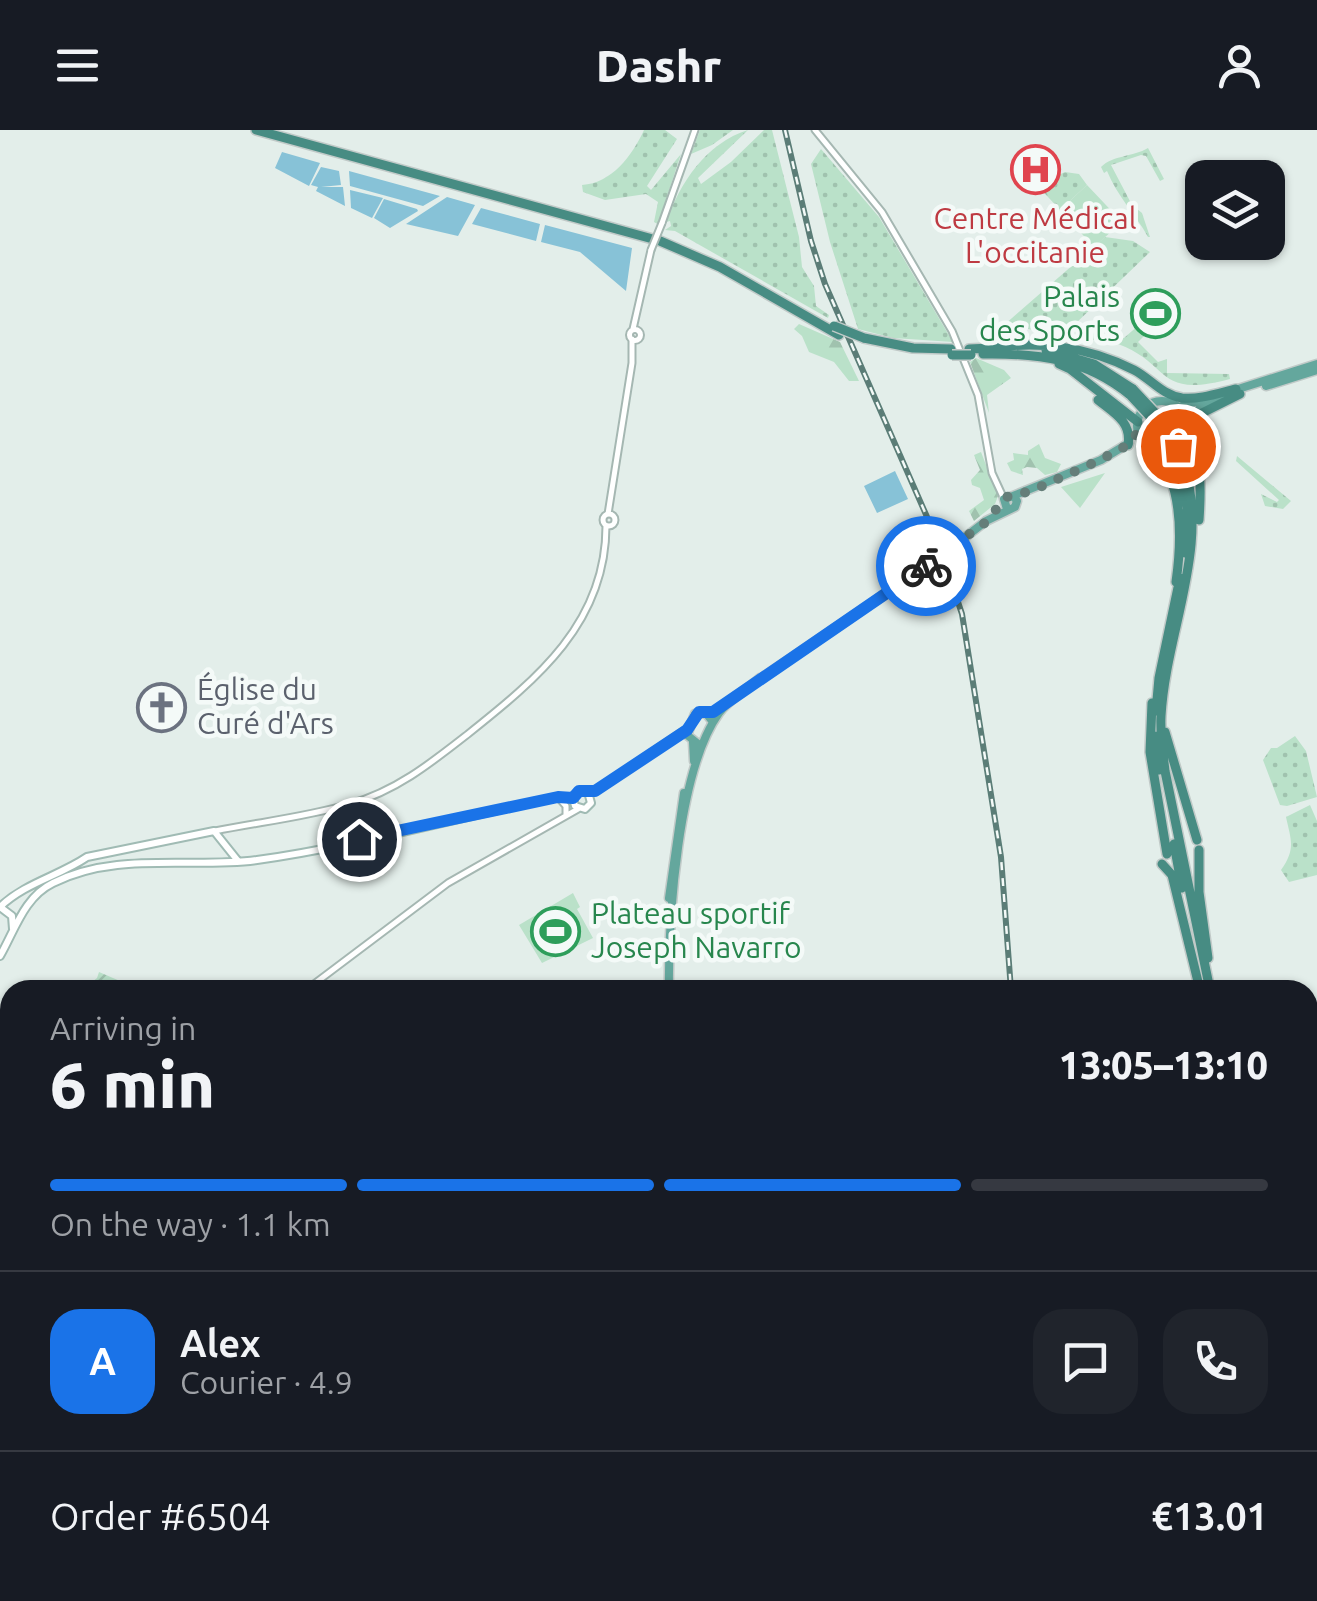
<!DOCTYPE html>
<html lang="en">
<head>
<meta charset="utf-8">
<style>
	:root { --surface:#171b24; --page:#20242c; --text:#f1f3f6; --muted:#9ea1a6; --line:#363941; --accent:#1a73e8 }
	body { margin:0; font-family:Ubuntu,sans-serif; background:var(--page); color:var(--text); height:100vh; display:flex; flex-direction:column; font-size:38px; white-space:nowrap }
	* { box-sizing:border-box; margin:0 }
	p { font-size:32px; color:var(--muted) }
	.icon { flex:none; width:55px; height:55px; fill:none; stroke:currentColor; stroke-width:2; stroke-linecap:round; stroke-linejoin:round }
	.map { position:relative; flex:1; overflow:hidden }
	.drawer { position:absolute; left:0px; top:850px; width:1318px; height:622px; display:flex; flex-direction:column; background:var(--surface); border-radius:30px 30px 0 0; box-shadow:0 2px 8px #0004 }
	.drawer>* { flex:none }
	.buttons { position:absolute; left:1185px; top:30px; display:grid; gap:20px }
	.buttons a { display:grid; place-items:center; width:100px; height:100px; border-radius:20px; background:var(--surface); box-shadow:0 2px 8px #0004; font-size:50px }
	.pin { position:absolute; display:grid; place-items:center; width:85px; height:85px; color:#fff; margin:-42px; border:5px solid #fff; border-radius:50%; box-shadow:0 2px 10px #0007 }
	.courier { position:absolute; display:grid; place-items:center; width:100px; height:100px; margin:-50px; border:8px solid #1a73e8; border-radius:50%; background:#fff; color:#222; box-shadow:0 2px 12px #0007 }
	.headline em { font-style:normal; font-weight:800 }
	.headline div { display:flex; flex-direction:column-reverse }
	.headline { display:flex; align-items:center; justify-content:space-between; height:170px; padding:0 50px }
	h1 { font-size:65px; font-weight:800; line-height:75px }
	.bar { display:grid; grid-template-columns:repeat(4,1fr); gap:15px 10px; align-content:center; height:120px; padding:0 50px }
	.bar i { height:12px; border-radius:8px; background:var(--line) }
	.bar .selected { background:var(--accent) }
	.bar p { grid-column:span 4 }
	.line { display:flex; align-items:center; gap:25px; padding:0 50px; border-top:2px solid var(--line) }
	.line div { flex:1 }
	.round { display:grid; place-items:center; flex:none; width:105px; height:105px; border-radius:30px; background:var(--page) }
	header { display:flex; justify-content:space-between; align-items:center; height:130px; padding:0 50px; background:var(--surface); font-size:45px; font-weight:800 }
	.map>svg:first-child { display:block }
	.grass { fill:url(#grass-dots) }
	.forest { fill:url(#forest-firs) }
	.garden { fill:url(#garden-furrows) }
	.pitch { fill:#bae1c9 }
	.water { fill:#87c2d7 }
	.lines { fill:none; stroke-linecap:round; stroke-linejoin:round }
	.tertiary-casing { stroke:#a5b7b2; stroke-width:9 }
	.secondary-casing { stroke:#a0bbb4; stroke-width:10 }
	.primary-casing { stroke:#c1cac8; stroke-width:11 }
	.trunk-casing { stroke:#c1cac8; stroke-width:12 }
	.tertiary { stroke:#fff; stroke-width:5 }
	.secondary { stroke:#fff; stroke-width:6 }
	.primary { stroke:#64a79d; stroke-width:8 }
	.trunk { stroke:#478c83; stroke-width:9 }
	.rail-casing { stroke:#5b7d77; stroke-width:6 }
	.rail { stroke:#f4faf8; stroke-width:2.5; stroke-dasharray:8; stroke-linecap:butt }
	.tertiary-bridge-casing { stroke:#a5b7b2; stroke-width:9; stroke-linecap:butt }
	.primary-bridge-casing { stroke:#c1cac8; stroke-width:11; stroke-linecap:butt }
	.trunk-bridge-casing { stroke:#c1cac8; stroke-width:12; stroke-linecap:butt }
	.tertiary-bridge { stroke:#fff; stroke-width:5 }
	.primary-bridge { stroke:#64a79d; stroke-width:8 }
	.trunk-bridge { stroke:#478c83; stroke-width:9 }
	.done { stroke:#657e79; stroke-width:10; stroke-dasharray:0 18 }
	.route { stroke:#1a73e8; stroke-width:12 }
	.labels { text-anchor:middle; stroke-width:9; stroke-linejoin:round; paint-order:stroke }
	.health-label { font-size:30px; fill:#be3a42; stroke:#f4faf8 }
	.leisure-label { font-size:30px; fill:#27864d; stroke:#f4faf8; text-anchor:end }
	.worship-label { font-size:30px; fill:#5b616d; stroke:#f4faf8; text-anchor:start }
</style>
</head>
<body>
<header><svg class="icon" aria-label="menu" viewBox="0 0 24 24"><path d="M4 6h16M4 12h16M4 18h16"/></svg>Dashr<svg class="icon" aria-label="person" viewBox="0 0 24 24"><circle cx="12" cy="8" r="4"/><path d="M4 21q1-7 8-7t8 7"/></svg></header>
<div class="map">
<svg width="1317" height="1471" viewBox="0 0 1317 1471">
	<defs>
		<pattern id="grass-dots" width="8" height="8" patternUnits="userSpaceOnUse" patternTransform="scale(2.5)"><rect width="8" height="8" fill="#bae1c9"/><path d="M2 2h.1M6 6h.1" fill="none" stroke="#a0c2ae" stroke-width="1.8" stroke-linecap="round"/></pattern>
		<pattern id="forest-firs" width="22" height="20" patternUnits="userSpaceOnUse" patternTransform="scale(2.5)"><rect width="22" height="20" fill="#bae1c9"/><path d="M5 1l3.5 6h-7zM16 11l3.5 6h-7z" fill="#a0c2ae"/></pattern>
		<pattern id="garden-furrows" width="10" height="10" patternUnits="userSpaceOnUse" patternTransform="scale(2.5)"><rect width="10" height="10" fill="#bae1c9"/><path d="M-1 1l2-2M0 10L10 0M9 11l2-2" fill="none" stroke="#a0c2ae"/></pattern>
	</defs>
	<rect width="100%" height="100%" fill="#e3eeea"/>
	<path class="grass" d="M644 0H665L677 9 647 56 651 60 681 24 658 94 654 92 658 72 646 64 605 70 583 62 582 55C612 53 632 26 644 0Z
		M700 0H733L712 15 691 24Z
		M748 0 698 48 701 54 731 32 764 0H772L799 107 802 137 814 156 816 176 829 185 828 188 675 101 665 100 671 96 670 91 666 92C680 53 706 13 748 0Z
		M1148 18 1164 49 1160 51 1146 26 1141 25 1111 35 1132 75 1142 83 1150 107H1148C1136 85 1117 66 1107 41L1104 43 1101 37C1113 25 1133 27 1148 18Z
		M821 19 879 87 953 212 893 208 858 199 830 112 811 34Z
		M1065 42 1079 44 1087 55 1060 80 1037 55Z
		M1105 107 1133 111 1150 122 1073 196 1078 201 1124 208 1140 194 1148 202 1138 212 1158 232 1167 229V243L1229 244 1230 249C1155 269 1172 234 1118 214L1004 195Z
		M1237 326 1291 371 1283 379 1265 376 1261 364 1277 372 1279 370 1236 331Z
		M1295 606 1306 621 1317 667 1287 676 1280 675 1263 630 1271 618H1277Z
		M1310 675 1317 691V745L1289 752 1281 740C1296 719 1291 710 1286 687Z"/>
	<path class="forest" d="M799 194 840 212 859 251H849L834 232 809 222 802 206 794 199Z
		M976 228 1004 240 1011 248 987 265 989 283 970 232Z
		M1039 314 1045 328 1061 334 1057 342 1045 345 1037 338 1027 337 1022 339 1023 345 1011 341 1007 333 1014 330 1013 323 1028 325V321Z
		M981 322 998 366 995 374 974 391 969 381 984 370 980 358 972 355 971 350 980 340 974 325Z
		M1105 343 1080 378 1061 357Z"/>
	<path class="garden" d="M99 842 120 851 126 860H82L97 848Z"/>
	<path class="pitch" d="M1087 55 1122 92 1094 117 1060 80Z
		M573 763 580 777 577 779 593 808 542 833 519 795Z
		M727 1463V1462L772 1463 766 1471H722Z"/>
	<path class="water" d="M282 22 320 33 309 56 275 38Z
		M321 37 339 41 341 55 321 57H343L345 76 316 61 318 57 311 55Z
		M349 41 440 66 423 76 350 56Z
		M350 60 383 68 372 88 351 78Z
		M447 67 475 75 458 106 406 94Z
		M384 69 417 79 418 81 390 98 374 88Z
		M481 78 540 94 536 111 472 94Z
		M545 95 632 118 626 161 580 122 541 112Z
		M895 341 908 369 877 383 864 356Z"/>
	<g class="lines">
		<defs>
			<path id="tertiary" d="M815 0 882 82 952 201 978 265 992 343 1004 369
				M662 93 695 0
				M633 199 651 120
				M629.5 205a5.5 5.5 0 1 1 11 0a5.5 5.5 0 1 1-11 0Z
				M603 390a6 6 0 1 1 12 0a6 6 0 1 1-12 0Z
				M608 384 632 233V209
				M558 667 566 676V685
				M215 701C259 692 306 687 350 674 396 661 431 633 468 604 537 549 606 493 606 396
				M306 860 448 753 578 679
				M0 1040 10 1035
				M1308 1225 1317 1231
				M1308 1231 1317 1235
				M0 1270 10 1267
				M0 1426 10 1427
				M1317 1446V1451
				M207 1462 222 1471
				M641 1462 659 1471
				M380 1471 384 1462"/>
			<path id="secondary" d="M573 668 579 661H595L687 599
				M573 668 575 676 585 679 591 673 588 662
				M0 777C25 753 59 746 87 727L214 701 238 731
				M0 777 12 786 13 799
				M0 826C15 800 24 767 53 753 116 721 190 739 257 730 358 716 458 687 558 667L573 668
				M0 1417 10 1413"/>
			<path id="primary" d="M1266 256 1317 240
				M1235 260 1317 234
				M1137 296a25 25 0 1 1 50 0a25 25 0 1 1-50 0Z
				M1178 277 1207 269
				M1187 292 1201 277 1224 269
				M1013 366 1101 330 1129 313
				M950 419 986 391 1015 377 1017 371 1013 366 1004 369 1007 379
				M760 549 938 428
				M693 612 694 631
				M697 613 687 605 695 584 706 583 713 592
				M669 768 684 663
				M669 860C668 788 678 640 719 583 729 569 748 559 760 548
				M1308 1112 1317 1113
				M1308 1175 1317 1174
				M595 1471 596 1462
				M600 1471 602 1462"/>
			<path id="trunk" d="M256 0 660 111 720 137 839 205
				M864 208 913 218 951 219
				M988 218C1040 211 1087 216 1134 240 1151 249 1162 265 1182 268 1199 270 1219 263 1236 259
				M969 219 991 218
				M1046 220 1094 234 1133 259
				M983 224C1039 223 1086 229 1130 265
				M1059 234 1070 239 1138 292
				M1098 270C1114 283 1132 292 1128 315
				M1185 307C1203 333 1201 360 1199 390
				M1194 313 1192 301 1198 285 1240 264
				M1155 320C1183 355 1182 410 1176 452
				M1183 331C1211 418 1166 499 1161 586 1160 605 1163 623 1165 641L1210 860
				M1177 333 1187 378 1185 423
				M1152 573 1150 622 1167 724
				M1156 581 1159 548 1180 448
				M1165 602 1197 710
				M1155 606 1159 640
				M1174 714 1182 758
				M1199 720V762L1208 828
				M1162 734 1172 745 1200 860
				M1308 1133 1317 1144
				M1308 1153 1317 1158"/>
		</defs>
		<use href="#tertiary" class="tertiary-casing"/>
		<use href="#secondary" class="secondary-casing"/>
		<use href="#primary" class="primary-casing"/>
		<use href="#trunk" class="trunk-casing"/>
		<use href="#tertiary" class="tertiary"/>
		<use href="#secondary" class="secondary"/>
		<use href="#primary" class="primary"/>
		<use href="#trunk" class="trunk"/>
		<defs>
			<path id="rail" d="M785 0 811 111 825 154 938 412 962 484 1001 727 1011 860
				M797 1471 803 1462"/>
		</defs>
		<use href="#rail" class="rail-casing"/>
		<use href="#rail" class="rail"/>
		<defs>
			<path id="tertiary-bridge" d="M651 120 662 93"/>
			<path id="primary-bridge" d="M938 428 950 419"/>
			<path id="trunk-bridge" d="M834 196 864 208
				M952 225H971
				M1133 259 1162 290 1183 331
				M1130 265 1156 293 1177 333"/>
		</defs>
		<use href="#tertiary-bridge" class="tertiary-bridge-casing"/>
		<use href="#primary-bridge" class="primary-bridge-casing"/>
		<use href="#trunk-bridge" class="trunk-bridge-casing"/>
		<use href="#tertiary-bridge" class="tertiary-bridge"/>
		<use href="#primary-bridge" class="primary-bridge"/>
		<use href="#trunk-bridge" class="trunk-bridge"/>
	</g>
	<g class="lines">
		<path class="done" d="M926 436 986 392 1006 367 1031 361 1100 330 1128 315 1138 302C1145 321 1162 326 1178 316"/>
		<path class="route" d="M359 709 558 667 573 668 579 661H595L687 600 699 582H713L926 436"/>
	</g>
	<defs>
		<symbol id="hospital-ring" viewBox="-11 -11 22 22"><circle r="9.5" fill="#f4faf8" stroke="#e0444e" stroke-width="1.5"/><path d="M-5-5h3v3.5h4V-5h3V5h-3V1.5h-4V5h-3Z" fill="#e0444e"/></symbol>
		<symbol id="stadium-ring" viewBox="-11 -11 22 22"><circle r="9.5" fill="#f4faf8" stroke="#2e9e5b" stroke-width="1.5"/><path d="M0-5a6.5 5 0 1 0 0 10a6.5 5 0 1 0 0-10ZM-3.5-1.8h7v3.6h-7Z" fill="#2e9e5b"/></symbol>
		<symbol id="church-ring" viewBox="-11 -11 22 22"><circle r="9.5" fill="#f4faf8" stroke="#6b7280" stroke-width="1.5"/><path d="M-1.2-6h2.4v3.5h3.3v2.4h-3.3V6h-2.4V-.1h-3.3v-2.4h3.3Z" fill="#6b7280"/></symbol>
	</defs>
	<g fill-rule="evenodd">
		<use href="#hospital-ring" x="1008" y="12" width="55" height="55"/>
		<use href="#stadium-ring" x="1128" y="156" width="55" height="55"/>
		<use href="#church-ring" x="134" y="550" width="55" height="55"/>
		<use href="#stadium-ring" x="528" y="774" width="55" height="55"/>
	</g>
	<g class="labels">
		<g class="health-label">
			<text x="1035" y="99">Centre Médical<tspan x="1035" dy="34">L'occitanie</tspan></text>
		</g>
		<g class="leisure-label">
			<text x="1120" y="177">Palais<tspan x="1120" dy="34">des Sports</tspan></text>
			<text x="591" y="794" text-anchor="start">Plateau sportif<tspan x="591" dy="34">Joseph Navarro</tspan></text>
		</g>
		<g class="worship-label">
			<text x="197" y="570">Église du<tspan x="197" dy="34">Curé d'Ars</tspan></text>
		</g>
	</g>
</svg>
<div class="buttons">
<a><svg class="icon" aria-label="layers" viewBox="0 0 24 24"><path d="M12 4l9 5-9 5-9-5zM3 14l9 5 9-5"/></svg></a>
</div>
<div class="pin" style="left:1178px;top:316px;background:#ea580c"><svg class="icon" aria-label="bag" viewBox="0 0 24 24"><path d="M5 8h14l-1 12H6zM9 8a3 3 0 0 1 6 0"/></svg></div>
<div class="pin" style="left:359px;top:709px;background:#1f2937"><svg class="icon" aria-label="home" viewBox="0 0 24 24"><path d="M3 11l9-7 9 7M6 9v11h12V9"/></svg></div>
<div class="courier" style="left:926px;top:436px"><svg class="icon" aria-label="bike" viewBox="0 0 24 24"><circle cx="6" cy="16" r="4"/><circle cx="18" cy="16" r="4"/><path d="M6 16l4-8h5l3 8M10 8l3 8H6M13 5h3"/></svg></div>
<section class="drawer">
<div class="headline"><div><h1>6 min</h1><p>Arriving in</p></div><em>13:05–13:10</em></div>
<div class="bar"><i class="selected"></i><i class="selected"></i><i class="selected"></i><i></i><p>On the way · 1.1 km</p></div>
<div class="line" style="height:180px"><b class="round" style="background:var(--accent);color:#fff">A</b><div><b>Alex</b><p>Courier · 4.9</p></div><a class="round"><svg class="icon" aria-label="chat" viewBox="0 0 24 24"><path d="M4 5h16v11H9l-5 4z"/></svg></a><a class="round"><svg class="icon" aria-label="phone" viewBox="0 0 24 24"><path d="M5 4h4l2 5-3 2q2 4 5 5l2-3 5 2v4C11 20 4 13 5 4z"/></svg></a></div>
<div class="line" style="height:130px"><div>Order #6504</div><b>€13.01</b></div>
</section>
</div>
</body>
</html>
